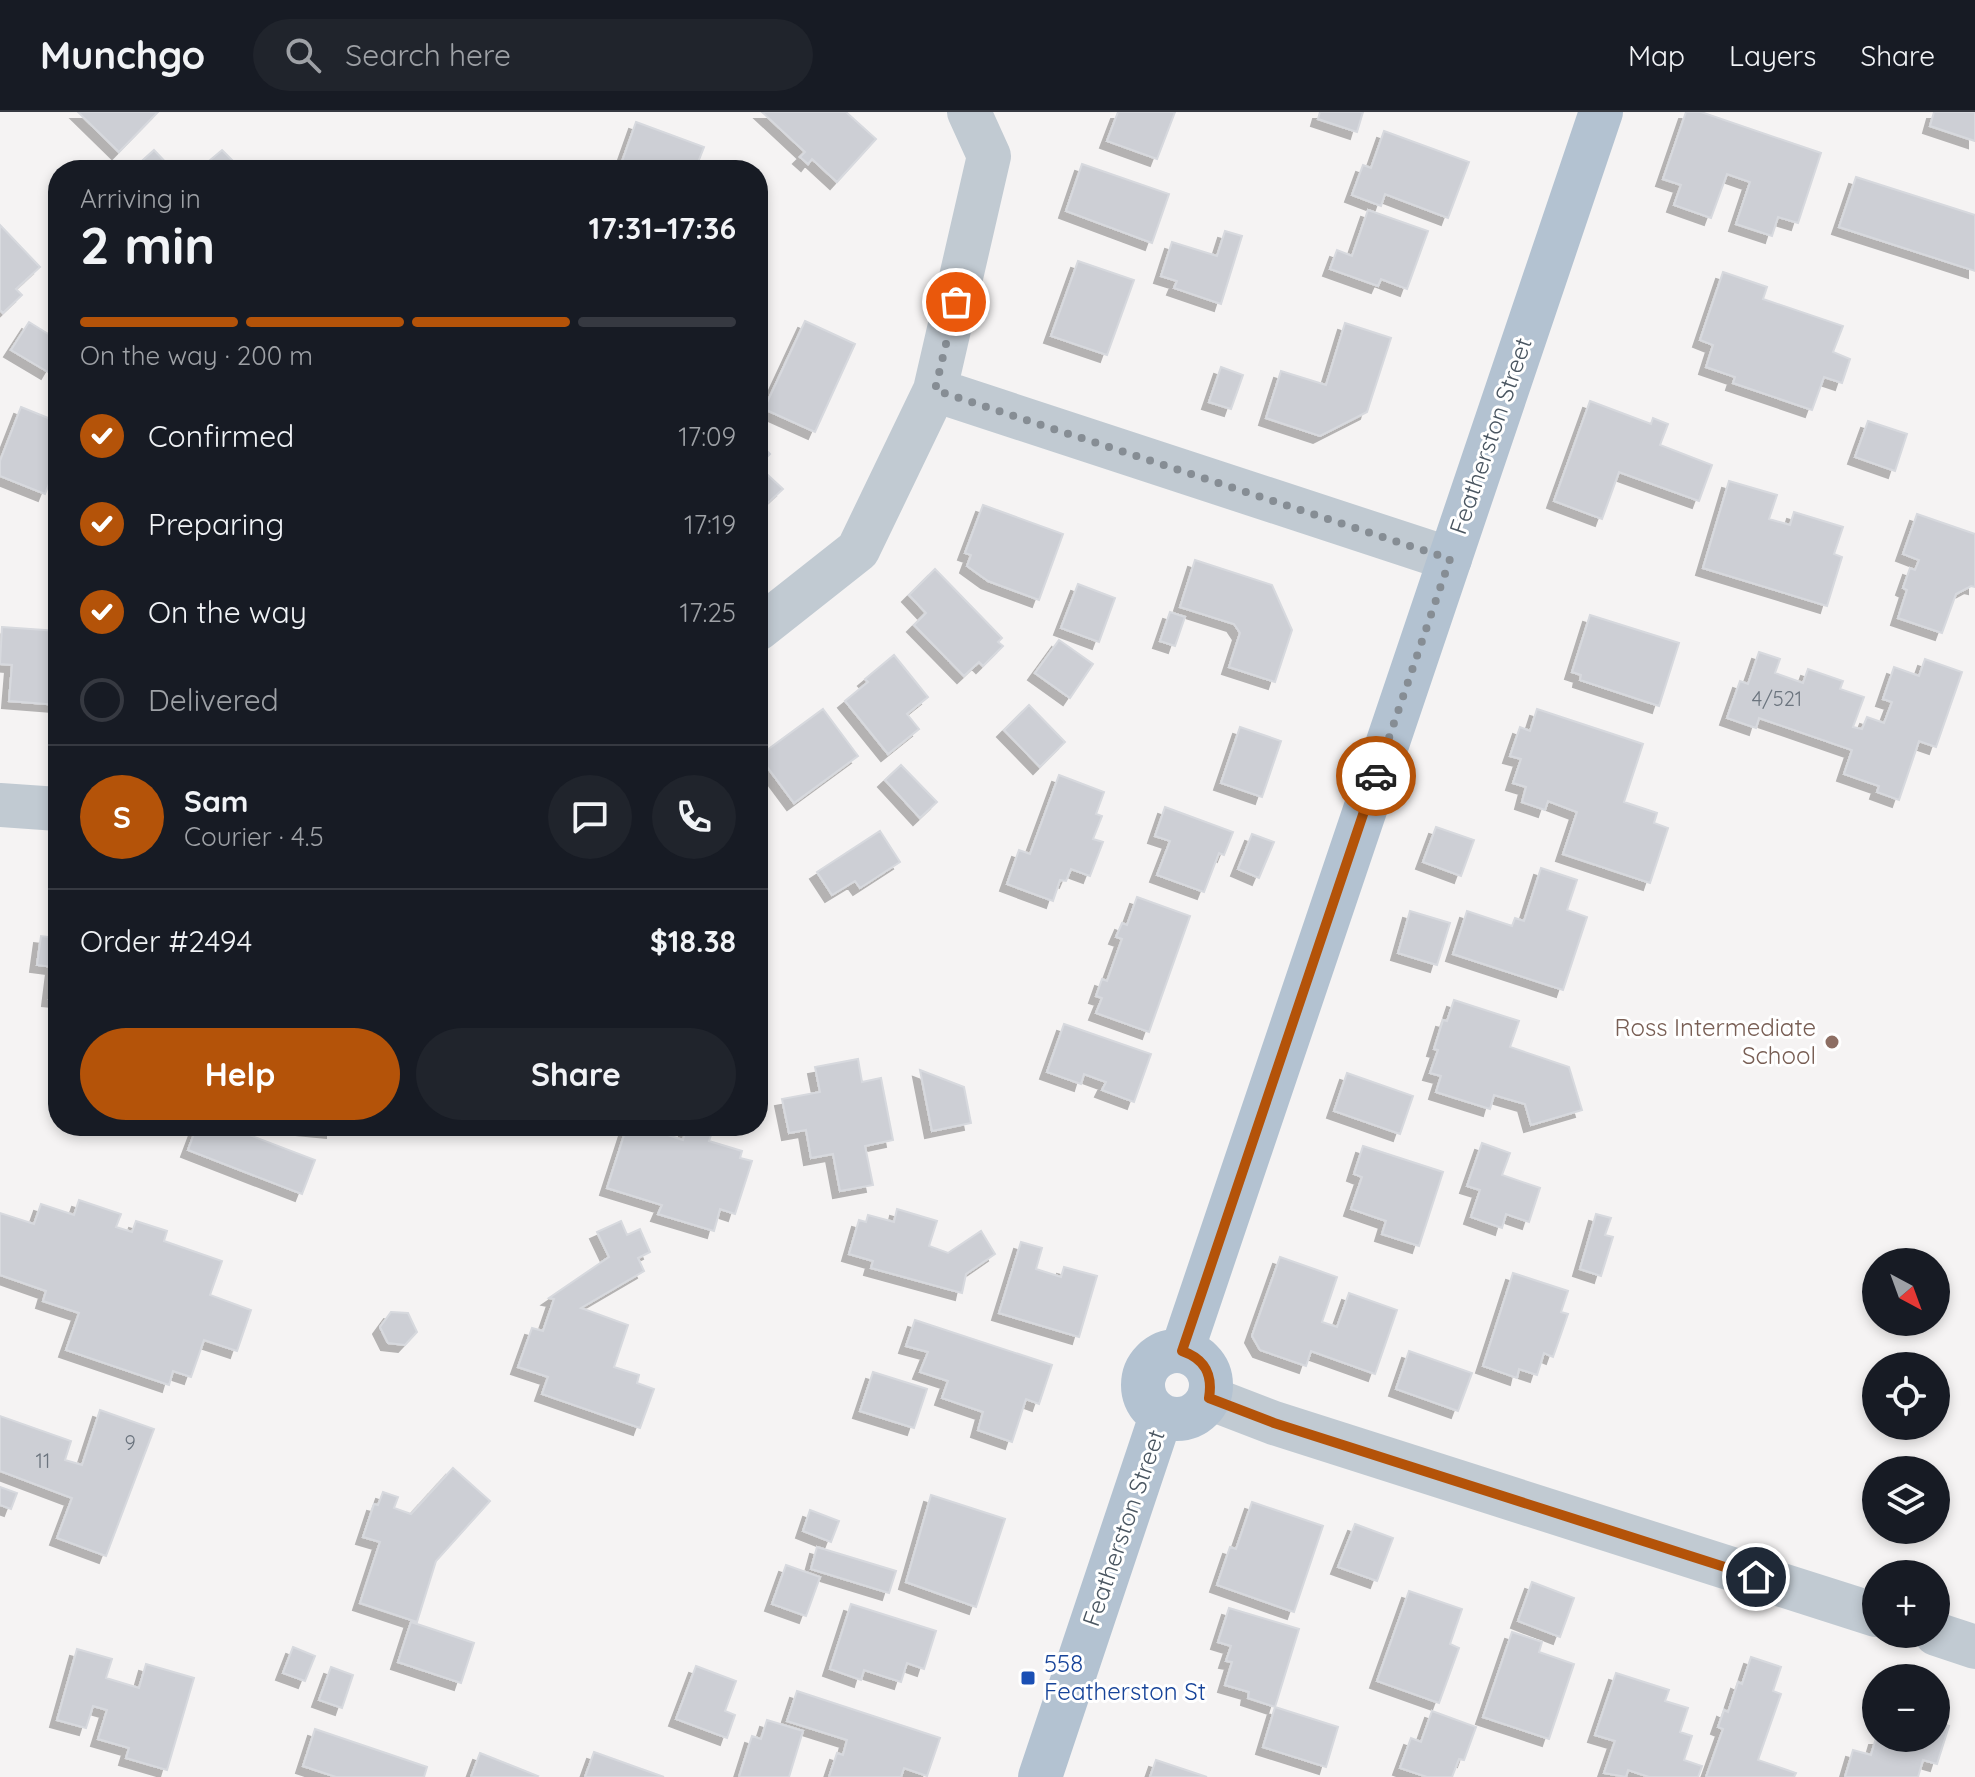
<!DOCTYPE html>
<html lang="en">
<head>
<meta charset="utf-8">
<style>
	:root { --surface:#171b24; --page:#20242c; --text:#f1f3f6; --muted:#9ea1a6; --line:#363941; --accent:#b45309 }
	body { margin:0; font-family:Quicksand,sans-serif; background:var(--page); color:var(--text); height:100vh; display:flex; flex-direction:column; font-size:30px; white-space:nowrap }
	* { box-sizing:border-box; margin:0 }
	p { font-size:26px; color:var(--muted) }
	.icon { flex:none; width:44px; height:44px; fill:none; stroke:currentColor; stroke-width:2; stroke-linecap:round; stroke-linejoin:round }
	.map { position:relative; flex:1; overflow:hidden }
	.side { position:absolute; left:48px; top:48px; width:720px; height:976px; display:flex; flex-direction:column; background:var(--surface); border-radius:32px; box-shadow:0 4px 12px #0003 }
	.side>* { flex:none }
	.needle { width:52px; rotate:139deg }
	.buttons { position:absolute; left:1862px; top:1136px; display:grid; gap:16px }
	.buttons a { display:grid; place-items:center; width:88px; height:88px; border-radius:50%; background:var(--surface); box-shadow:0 4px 12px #0003; font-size:40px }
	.pin { position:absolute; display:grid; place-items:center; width:68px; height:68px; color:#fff; margin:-34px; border:4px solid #fff; border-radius:50%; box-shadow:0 2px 8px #0007 }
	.courier { position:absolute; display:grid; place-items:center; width:80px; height:80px; margin:-40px; border:6px solid #b45309; border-radius:50%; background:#fff; color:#222; box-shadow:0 2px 10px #0007 }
	.head em { font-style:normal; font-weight:700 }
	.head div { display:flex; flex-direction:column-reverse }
	.head { display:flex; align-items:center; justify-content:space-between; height:136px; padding:0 32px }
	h1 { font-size:52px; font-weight:700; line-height:60px }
	.bar { display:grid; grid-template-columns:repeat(4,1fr); gap:12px 8px; align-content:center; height:96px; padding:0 32px }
	.bar i { height:10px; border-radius:6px; background:var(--line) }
	.bar .active { background:var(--accent) }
	.bar p { grid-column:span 4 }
	.line { display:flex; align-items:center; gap:20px; padding:0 32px; border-top:2px solid var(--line) }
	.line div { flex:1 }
	.round { display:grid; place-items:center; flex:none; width:84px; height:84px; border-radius:42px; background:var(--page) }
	ol { padding:0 32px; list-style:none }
	li { display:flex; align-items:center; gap:24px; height:88px }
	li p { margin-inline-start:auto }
	li .icon { padding:8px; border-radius:50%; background:var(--accent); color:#fff; stroke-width:4 }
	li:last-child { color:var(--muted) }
	li i { width:44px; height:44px; border:4px solid var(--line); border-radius:50% }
	.cta { display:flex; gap:16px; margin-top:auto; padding:16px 32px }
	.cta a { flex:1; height:92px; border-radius:48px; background:var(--accent); color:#fff; font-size:32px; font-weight:700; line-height:92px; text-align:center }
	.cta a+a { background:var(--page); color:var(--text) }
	header { display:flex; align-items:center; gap:48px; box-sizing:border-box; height:112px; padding:0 40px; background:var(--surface); border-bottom:2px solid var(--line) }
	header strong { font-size:38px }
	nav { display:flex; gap:44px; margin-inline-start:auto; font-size:28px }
	.search { width:560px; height:72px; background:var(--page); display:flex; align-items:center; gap:20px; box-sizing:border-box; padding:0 28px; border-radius:44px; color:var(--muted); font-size:30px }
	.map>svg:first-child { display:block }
	.building { fill:#cdcfd5; stroke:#d7d9de; stroke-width:2; filter:url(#shadow) }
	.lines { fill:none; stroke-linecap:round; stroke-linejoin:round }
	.minor { stroke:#c1cad2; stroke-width:44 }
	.major { stroke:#b3c2d1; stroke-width:44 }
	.done { stroke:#868d94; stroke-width:8; stroke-dasharray:0 14.4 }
	.route { stroke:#b45309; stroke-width:10 }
	.education-dot { fill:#8d6e63; stroke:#fff; stroke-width:3 }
	.transit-dot { fill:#1a4fb4; stroke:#fff; stroke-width:3 }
	.labels { text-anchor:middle; stroke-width:6; stroke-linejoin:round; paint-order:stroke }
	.number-label { font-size:20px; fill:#6b747e }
	.street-label { font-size:24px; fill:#4a5661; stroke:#fff }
	.education-label { font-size:24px; fill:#785e54; stroke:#fff; text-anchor:end }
	.transit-label { font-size:24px; fill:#164399; stroke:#fff; text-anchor:start }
</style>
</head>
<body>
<header>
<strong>Munchgo</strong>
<div class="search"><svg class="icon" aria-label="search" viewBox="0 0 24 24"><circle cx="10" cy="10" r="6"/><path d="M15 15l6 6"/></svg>Search here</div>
<nav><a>Map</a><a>Layers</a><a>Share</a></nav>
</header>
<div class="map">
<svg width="1975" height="1665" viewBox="0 0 1975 1665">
	<defs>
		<filter id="shadow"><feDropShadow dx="-7" dy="7" stdDeviation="0" flood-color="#0004"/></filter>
	</defs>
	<rect width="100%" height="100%" fill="#f5f3f3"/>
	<path class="building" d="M78 0H158L119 40Z
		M762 0H846L876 27 837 70 812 47 808 52 800 45 805 40Z
		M1118 0H1175L1157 47 1107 29Z
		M1320 0H1363L1357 20 1318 7Z
		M1686 0H1701L1821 41 1798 111 1778 105 1772 124 1736 112 1750 70 1727 62 1711 106 1674 93 1681 73 1663 67Z
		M1934 0H1975V29L1930 14Z
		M636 10 704 35 695 58H619Z
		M1384 19 1469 50 1448 106 1385 82 1381 94 1352 83 1363 53 1371 56Z
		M154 38 173 58H132Z
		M222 38 242 58H218L209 49Z
		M1082 52 1169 82 1152 131 1066 99Z
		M1856 65 1975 103V159L1839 115Z
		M1368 98 1428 119 1407 177 1381 167 1378 174 1330 157 1337 138 1352 144Z
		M0 113 40 155 16 177 22 183 3 201 0 198Z
		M1225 119 1242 124 1221 192 1174 176 1177 169 1161 164 1172 130 1217 144Z
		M1078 149 1134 168 1107 243 1051 224Z
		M1723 160 1767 175 1763 187 1843 214 1833 240 1850 247 1842 271 1824 265 1812 298 1733 271 1735 265 1706 255 1713 233 1700 228Z
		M805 209 855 232 815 320 764 297Z
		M29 210 58 228V243L48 260 11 238Z
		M1345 211 1391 226 1367 300 1320 324 1266 306 1281 259 1326 273Z
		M1221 255 1243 263 1231 297 1209 290Z
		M1590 289 1651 312 1653 306 1668 312 1660 333 1712 353 1699 389 1619 360 1602 407 1554 389Z
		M21 295 58 310V349L45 382 0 364V349Z
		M1868 309 1907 322 1895 359 1855 345Z
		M758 330 770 342 758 354 783 377 768 391 761 385 758 388Z
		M1729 369 1777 383 1769 407 1790 413 1794 400 1843 415 1834 442 1842 445 1827 494 1703 456Z
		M983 393 1063 422 1039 488 988 469 967 454 971 443 965 441Z
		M1917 402 1975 422V475L1971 474 1956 482 1942 521 1898 506 1907 478 1903 476 1910 456 1915 458 1919 448 1903 442Z
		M1195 448 1272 473 1292 518 1275 570 1229 555 1240 521 1234 512 1180 495Z
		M935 457 1002 526 998 530 1003 534 983 554 979 550 964 564 914 513 926 501 909 483Z
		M1078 472 1115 486 1099 530 1061 516Z
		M1170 500 1185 505 1175 534 1160 529Z
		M1590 503 1679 531 1659 594 1580 568 1581 563 1572 560Z
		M2 515 58 519V593L9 589 12 553 0 552Z
		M1059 528 1093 552 1070 586 1035 561Z
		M1759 540 1780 547 1775 561 1803 571 1808 557 1843 569 1840 577 1864 585 1853 615 1862 617 1867 605 1884 611 1892 590 1883 587 1894 555 1919 564 1925 547 1962 560 1936 635 1919 629 1899 688 1877 680 1879 674 1844 662 1852 638 1759 606 1756 616 1727 606 1740 569 1748 572Z
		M894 543 928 585 907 602 919 617 888 642 845 589 868 570 865 567Z
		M1029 593 1065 630 1040 655 1004 618Z
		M823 597 858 644 794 691 759 644Z
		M1537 597 1643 632 1624 690 1657 701 1654 711 1668 716 1650 771 1563 742 1577 700 1548 689 1545 698 1522 690 1526 675 1513 671 1521 647 1510 644 1520 615 1530 619Z
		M1240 615 1281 629 1262 685 1221 671Z
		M901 653 937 690 920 706 885 668Z
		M1059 663 1104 680 1096 702 1102 704 1093 727 1103 730 1090 764 1071 757 1066 769 1060 768 1053 789 1007 772 1019 738 1030 742Z
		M1165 695 1233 720 1224 743 1219 741 1204 780 1157 763 1170 729 1155 724Z
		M1436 715 1474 728 1461 764 1423 750Z
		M880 719 900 750 860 776 855 769 832 783 817 760Z
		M1252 722 1274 730 1259 766 1238 757Z
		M1541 756 1577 768 1567 798 1587 805 1563 878 1453 842 1467 799 1512 814 1515 806 1524 809Z
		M1137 785 1190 804 1149 920 1096 901 1102 886 1096 884 1102 867 1107 869 1122 827 1116 825 1122 811 1127 813Z
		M1410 799 1450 811 1437 853 1398 841Z
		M58 815V888L49 887 53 855 37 853 41 824 57 826Z
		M1454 888 1519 909 1510 935 1569 955 1582 998 1531 1013 1525 992 1494 983 1490 997 1436 980 1441 964 1430 961 1438 938 1434 937 1443 908 1447 909Z
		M1064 912 1151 942 1134 990 1102 978 1106 970 1084 962 1081 972 1047 960Z
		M858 947 862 970 881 966 893 1028 865 1034 873 1073 840 1079 833 1042 811 1046 806 1018 789 1021 782 987 820 980 815 955Z
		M920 958 964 975 971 1011 932 1019Z
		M1347 961 1413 984 1400 1022 1334 999Z
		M197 1014H226L315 1048 302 1082 188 1038Z
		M281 1014H333V1019Z
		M627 1014H640L683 1028 687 1014H695L712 1020 709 1029 742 1039 740 1046 752 1049 735 1102 720 1097 714 1119 658 1102 662 1093 607 1076Z
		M1482 1031 1510 1041 1502 1063 1540 1076 1529 1110 1506 1102 1502 1116 1471 1105 1480 1078 1467 1074Z
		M1363 1034 1443 1060 1419 1134 1382 1122 1386 1109 1351 1097 1362 1065 1354 1062Z
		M79 1088 121 1102 116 1115 132 1120 136 1109 167 1119 164 1129 222 1149 210 1183 251 1198 237 1239 204 1228 191 1265 173 1259 169 1273 66 1238 79 1201 43 1189 46 1179 0 1163V1101L34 1112 41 1092 74 1103Z
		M897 1097 937 1109 929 1134 948 1141 981 1119 995 1142 966 1162 962 1181 871 1156 873 1149 849 1142 859 1108 866 1110 868 1103 894 1110Z
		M1596 1102 1611 1106 1605 1123 1613 1125 1601 1164 1580 1157Z
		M621 1109 627 1123 640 1117 650 1140 638 1146 644 1159 581 1196 628 1213 614 1255 639 1263 637 1271 654 1277 640 1316 542 1282 548 1265 518 1255 532 1216 543 1219 554 1187 549 1186 609 1145 597 1120Z
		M1021 1130 1042 1136 1036 1157 1061 1165 1064 1155 1097 1164 1079 1225 999 1201Z
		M1280 1145 1337 1165 1322 1210 1337 1215 1349 1181 1397 1198 1375 1262 1311 1239 1306 1254 1260 1238 1252 1224Z
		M1513 1161 1568 1179 1561 1200 1568 1202 1553 1245 1544 1241 1537 1263 1519 1257 1517 1266 1483 1254Z
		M391 1200 408 1201 417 1220 405 1233 388 1231 380 1215Z
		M915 1208 1052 1253 1039 1292 1026 1287 1012 1330 978 1318 983 1300 942 1286 948 1269 920 1260 928 1240 906 1234Z
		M1409 1239 1472 1261 1458 1299 1396 1277Z
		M873 1260 927 1277 914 1316 860 1299Z
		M100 1298 154 1317 106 1444 57 1426 72 1386 0 1359V1304L71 1329 65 1348 82 1353Z
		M453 1356 490 1389 436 1449 417 1510 360 1491 380 1430 363 1425 374 1392 378 1393 383 1380 398 1385 394 1396 411 1402Z
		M0 1375 17 1381 11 1397 0 1393Z
		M931 1383 1005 1407 976 1495 906 1470Z
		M1252 1390 1323 1414 1294 1500 1217 1473 1230 1435 1236 1437Z
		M810 1398 839 1409 831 1430 803 1419Z
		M1355 1412 1393 1426 1377 1469 1338 1455Z
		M817 1435 896 1459 889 1481 811 1457Z
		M786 1453 820 1465 806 1504 772 1492Z
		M1532 1470 1574 1486 1560 1525 1518 1509Z
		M1409 1479 1462 1497 1450 1532 1459 1536 1439 1591 1377 1569Z
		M851 1492 936 1519 924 1557 907 1551 901 1570 864 1558 861 1568 830 1557Z
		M1229 1496 1299 1517 1275 1595 1248 1586 1249 1580 1225 1573 1232 1550 1226 1549 1231 1534 1218 1530Z
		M411 1510 474 1531 461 1571 398 1550Z
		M1512 1520 1542 1530 1539 1540 1574 1552 1549 1627 1483 1605Z
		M293 1535 315 1544 305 1569 283 1561Z
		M77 1537 112 1547 106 1566 139 1576 146 1552 194 1566 167 1658 126 1646 129 1636 98 1627 107 1598 93 1594 86 1616 57 1608Z
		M1751 1545 1781 1555 1773 1579 1781 1582 1758 1648 1796 1661 1794 1665H1706L1723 1617 1718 1615 1724 1598 1728 1600 1738 1570 1742 1572Z
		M696 1554 736 1569 725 1599 735 1603 727 1626 676 1607Z
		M331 1555 353 1563 342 1596 319 1588Z
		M1616 1561 1669 1578 1665 1589 1688 1596 1680 1620 1692 1624 1684 1648 1702 1654 1698 1665H1649L1628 1658 1626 1665 1604 1661 1615 1629 1595 1623Z
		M797 1579 940 1626 927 1664 904 1656 901 1665H829L837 1641 843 1643 847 1628 787 1609Z
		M1275 1595 1338 1615 1326 1655 1263 1635Z
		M1432 1599 1476 1615 1464 1648 1459 1647 1452 1665H1427L1400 1656 1411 1626 1421 1630Z
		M767 1608 803 1619 789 1665H739L752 1624 761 1627Z
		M1936 1610 1949 1614 1937 1652 1923 1648 1918 1665H1845L1853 1638 1871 1643 1876 1626H1886L1913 1634 1915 1626H1936Z
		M315 1617 427 1655 424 1665H336L303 1654Z
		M594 1640 664 1665H585Z
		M480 1641 538 1664 537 1665H471Z
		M1156 1648 1207 1665H1150Z"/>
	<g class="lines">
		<path class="minor" d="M935 278 1450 447
			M758 517 858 438 935 278 989 44 969 0
			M0 693 58 697
			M1209 1286 1274 1311 1876 1503
			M1936 1522 1975 1535"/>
		<path class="major" d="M1182 1239 1601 0
			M1143 1273a34 34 0 1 1 68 0a34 34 0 1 1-68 0Z
			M1040 1665 1161 1304"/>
	</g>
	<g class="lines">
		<path class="done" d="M956 190 935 278 1450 447 1376 664"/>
		<path class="route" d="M1376 664 1182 1239C1205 1247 1213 1262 1209 1286L1274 1311 1756 1465"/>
	</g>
	<circle class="education-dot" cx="1832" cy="930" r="8"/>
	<rect class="transit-dot" x="1020" y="1558" width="16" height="16" rx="4"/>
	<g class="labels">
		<g class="number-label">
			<text x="1777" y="594">4/521</text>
			<text x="130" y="1338">9</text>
			<text x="43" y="1356">11</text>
		</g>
		<g class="street-label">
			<text transform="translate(1491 324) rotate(-71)" y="8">Featherston Street</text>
			<text transform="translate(1124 1416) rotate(-71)" y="8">Featherston Street</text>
		</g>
		<g class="education-label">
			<text x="1816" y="924">Ross Intermediate<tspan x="1816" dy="28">School</tspan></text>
		</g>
		<g class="transit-label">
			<text x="1044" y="1560">558<tspan x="1044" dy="28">Featherston St</tspan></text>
		</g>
	</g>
</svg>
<div class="buttons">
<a><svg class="needle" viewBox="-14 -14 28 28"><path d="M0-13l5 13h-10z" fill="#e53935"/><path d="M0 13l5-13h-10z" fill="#9ea1a6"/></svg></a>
<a><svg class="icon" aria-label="locate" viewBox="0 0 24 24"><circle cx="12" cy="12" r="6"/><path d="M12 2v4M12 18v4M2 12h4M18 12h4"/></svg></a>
<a><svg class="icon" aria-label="layers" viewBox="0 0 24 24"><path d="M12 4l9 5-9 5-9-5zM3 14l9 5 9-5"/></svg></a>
<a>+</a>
<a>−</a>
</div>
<div class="pin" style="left:956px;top:190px;background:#ea580c"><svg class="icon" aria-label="bag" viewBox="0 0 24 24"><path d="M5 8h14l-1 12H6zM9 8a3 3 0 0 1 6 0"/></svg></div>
<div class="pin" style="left:1756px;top:1465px;background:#1f2937"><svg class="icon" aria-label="home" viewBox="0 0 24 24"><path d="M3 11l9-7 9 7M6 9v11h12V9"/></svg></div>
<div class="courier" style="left:1376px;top:664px"><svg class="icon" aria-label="car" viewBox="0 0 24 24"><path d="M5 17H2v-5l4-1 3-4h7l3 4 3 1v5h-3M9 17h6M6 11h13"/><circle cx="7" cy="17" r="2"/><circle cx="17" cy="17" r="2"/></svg></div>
<section class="side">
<div class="head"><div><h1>2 min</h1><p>Arriving in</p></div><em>17:31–17:36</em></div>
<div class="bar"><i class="active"></i><i class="active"></i><i class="active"></i><i></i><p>On the way · 200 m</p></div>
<ol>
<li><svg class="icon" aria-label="check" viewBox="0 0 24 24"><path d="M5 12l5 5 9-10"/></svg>Confirmed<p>17:09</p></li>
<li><svg class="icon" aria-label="check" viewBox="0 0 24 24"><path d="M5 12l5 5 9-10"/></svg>Preparing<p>17:19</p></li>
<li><svg class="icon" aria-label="check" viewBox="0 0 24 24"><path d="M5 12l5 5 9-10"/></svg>On the way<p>17:25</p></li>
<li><i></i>Delivered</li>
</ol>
<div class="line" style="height:144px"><b class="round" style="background:var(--accent);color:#fff">S</b><div><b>Sam</b><p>Courier · 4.5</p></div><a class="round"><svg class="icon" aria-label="chat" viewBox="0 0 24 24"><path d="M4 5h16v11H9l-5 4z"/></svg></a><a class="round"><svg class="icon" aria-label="phone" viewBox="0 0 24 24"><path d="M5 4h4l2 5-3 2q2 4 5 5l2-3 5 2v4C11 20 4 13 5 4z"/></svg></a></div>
<div class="line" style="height:104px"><div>Order #2494</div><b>$18.38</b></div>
<div class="cta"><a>Help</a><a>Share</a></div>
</section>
</div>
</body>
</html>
